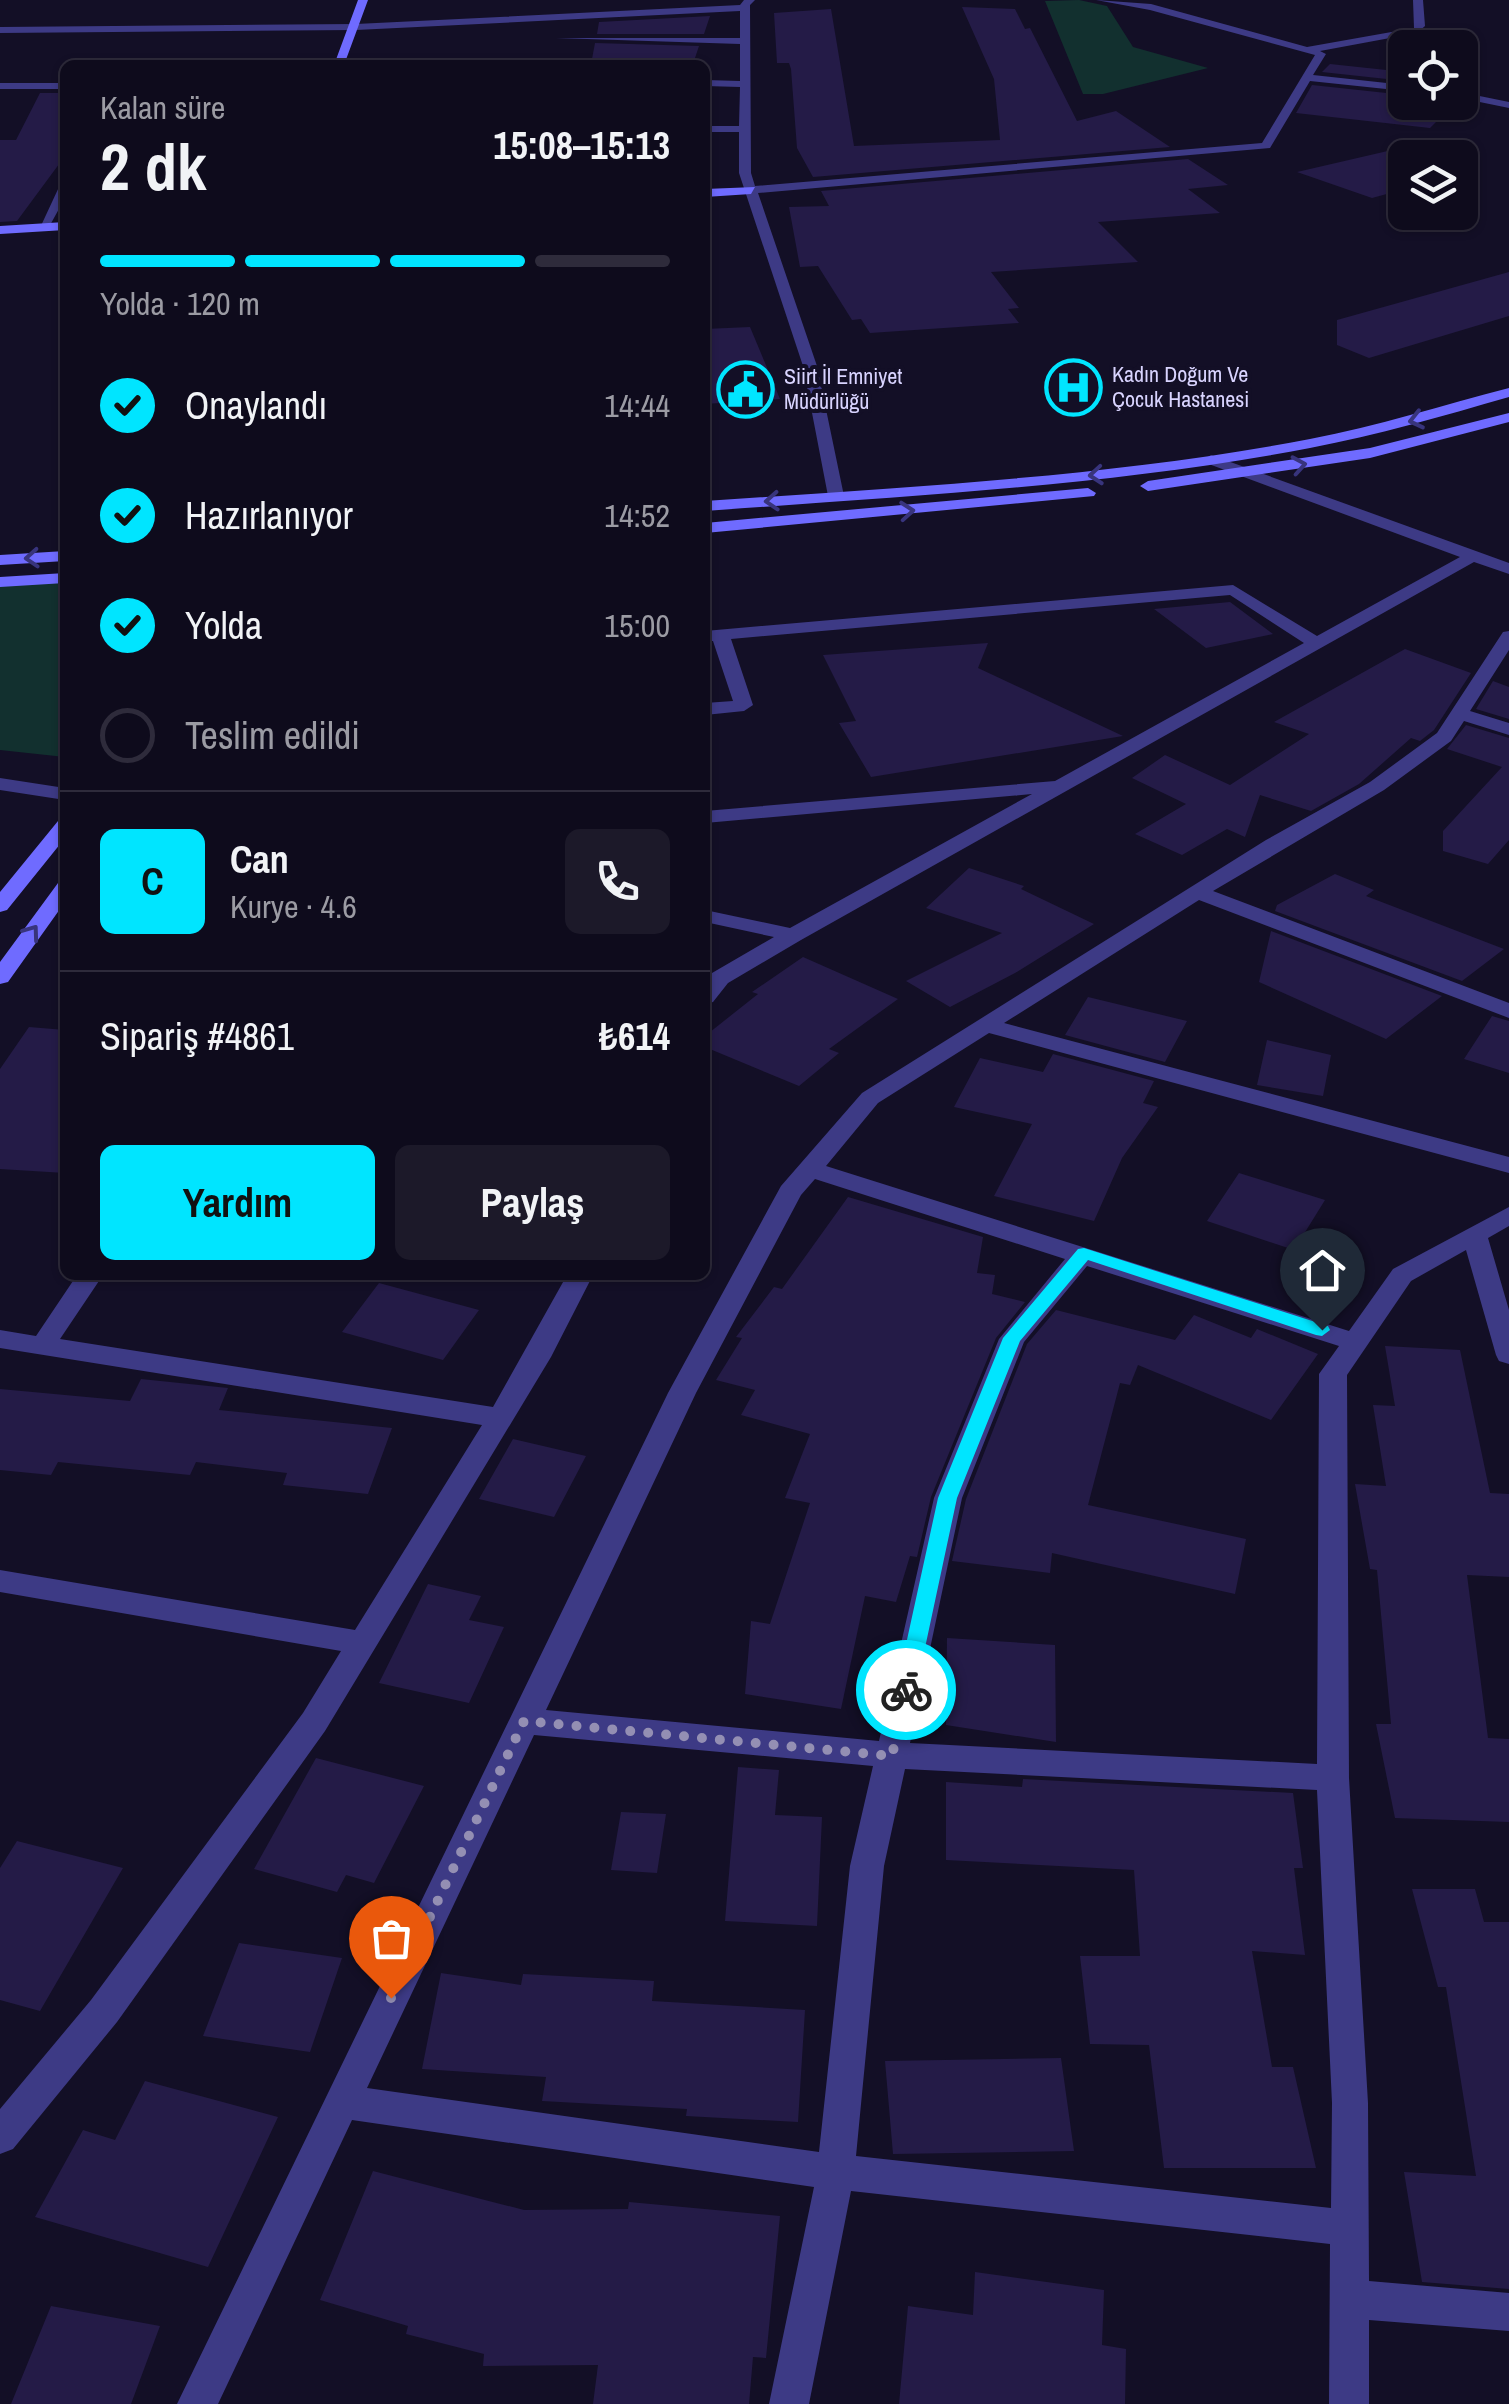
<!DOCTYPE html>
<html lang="tr">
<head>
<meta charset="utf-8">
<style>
	:root { --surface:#0e0b1c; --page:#1c1929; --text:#f1f3f6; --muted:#9b9ba3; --line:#2e2b3b; --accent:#00e5ff }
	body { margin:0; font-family:"Archivo Narrow",sans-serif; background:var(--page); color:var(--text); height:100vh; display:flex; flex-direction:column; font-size:38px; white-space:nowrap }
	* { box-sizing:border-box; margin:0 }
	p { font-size:32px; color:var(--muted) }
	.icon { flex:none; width:55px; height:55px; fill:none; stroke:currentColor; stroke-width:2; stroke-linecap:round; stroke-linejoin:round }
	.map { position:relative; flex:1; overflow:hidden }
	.drawer { position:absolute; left:60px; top:60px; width:650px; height:1220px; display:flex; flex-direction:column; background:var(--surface); border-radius:15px; box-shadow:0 2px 8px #0004,0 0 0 2px var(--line) }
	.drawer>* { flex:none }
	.buttons { position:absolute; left:1388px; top:30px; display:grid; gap:20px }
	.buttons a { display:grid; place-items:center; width:90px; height:90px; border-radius:15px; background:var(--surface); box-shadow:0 2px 8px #0004,0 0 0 2px var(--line); font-size:50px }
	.pin { position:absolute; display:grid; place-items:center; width:85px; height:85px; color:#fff; margin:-102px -42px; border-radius:50% 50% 50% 0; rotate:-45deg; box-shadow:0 0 10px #0007 }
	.pin .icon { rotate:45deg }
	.courier { position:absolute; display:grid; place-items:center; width:100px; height:100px; margin:-50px; border:8px solid #00e5ff; border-radius:50%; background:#fff; color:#222; box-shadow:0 2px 12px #0007 }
	.headline em { font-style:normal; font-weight:700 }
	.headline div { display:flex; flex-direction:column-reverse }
	.headline { display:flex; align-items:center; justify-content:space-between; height:170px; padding:0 40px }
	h1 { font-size:65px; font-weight:700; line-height:75px }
	.bar { display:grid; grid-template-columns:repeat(4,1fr); gap:15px 10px; align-content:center; height:120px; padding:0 40px }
	.bar i { height:12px; border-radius:8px; background:var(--line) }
	.bar .selected { background:var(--accent) }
	.bar p { grid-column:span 4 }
	.line { display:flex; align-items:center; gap:25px; padding:0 40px; border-top:2px solid var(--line) }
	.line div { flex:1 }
	.round { display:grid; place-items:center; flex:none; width:105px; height:105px; border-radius:15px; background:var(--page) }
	ol { padding:0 40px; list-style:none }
	li { display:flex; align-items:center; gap:30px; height:110px }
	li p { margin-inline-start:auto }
	li .icon { padding:10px; border-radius:50%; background:var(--accent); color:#111; stroke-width:4 }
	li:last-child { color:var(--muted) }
	li i { width:55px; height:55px; border:5px solid var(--line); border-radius:50% }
	.button { display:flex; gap:20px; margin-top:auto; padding:20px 40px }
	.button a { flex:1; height:115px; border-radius:15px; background:var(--accent); color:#111; font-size:40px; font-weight:700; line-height:115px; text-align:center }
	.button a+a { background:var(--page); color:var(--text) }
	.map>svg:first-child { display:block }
	.green { fill:#12302f }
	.building { fill:#241b47 }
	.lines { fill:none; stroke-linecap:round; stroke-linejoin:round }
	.street { fill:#3d3a85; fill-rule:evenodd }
	.secondary { fill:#6f6bff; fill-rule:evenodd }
	.oneway { stroke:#38347d }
	.route { fill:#00e5ff }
	.done { stroke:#948fb3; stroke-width:10; stroke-dasharray:0 18 }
	.labels { text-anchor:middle; stroke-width:8; stroke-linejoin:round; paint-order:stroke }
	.far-poi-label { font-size:22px; fill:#d9d4ff; stroke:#130f26; text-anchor:start }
</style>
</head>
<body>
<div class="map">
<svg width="1509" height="2404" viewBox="0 0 1509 2404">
	<rect width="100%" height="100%" fill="#130f26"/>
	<path class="green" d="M1079 0 1107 6 1133 47 1208 68 1103 94H1083L1045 1Z
		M65 581V757L0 750V586Z"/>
	<path class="building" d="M962 7 1015 9 1025 29 1030 28 1077 121 1116 111 1170 147 813 177 797 148 791 69 789 63H777L774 13 831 9 854 146 1000 140 994 79Z
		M710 16 704 34H597L599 22Z
		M595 43 699 46 694 61 592 59Z
		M1330 64 1405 72V81L1322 72Z
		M1312 85 1405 95V102H1456L1430 128 1296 113Z
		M40 93H65V156L17 221 0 222V140H16Z
		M1392 150 1414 158H1405V189L1372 198 1297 172Z
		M1188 159 1228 185 1188 189 1220 213 1098 222 1138 262 991 272 1019 308 1008 309 1019 323 870 333 861 319 852 320 818 266 800 267 789 207 829 206 821 191Z
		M1509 272V316L1369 358 1337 345V320Z
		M750 327 780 399 705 404V329Z
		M1230 602 1273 634 1206 648 1154 609Z
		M988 643 978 668 1123 736 871 777 839 723 856 721 823 655Z
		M1405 649 1471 673 1434 730 1420 741 1411 738 1359 784 1311 811 1260 795 1245 837 1227 829 1182 855 1135 834 1186 804 1132 778 1165 755 1230 785 1309 734 1274 722Z
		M1493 681 1509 687V719L1476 709Z
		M1466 725 1509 738V840L1488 864 1443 851V831L1502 767 1447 749Z
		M969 868 1024 886 1021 889 1094 924 1015 973 950 1007 906 981 1002 933 926 908Z
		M1335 874 1374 890 1366 896 1504 949 1462 981 1275 911 1277 905Z
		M1271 931 1442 996 1386 1039 1259 982Z
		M803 957 898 999 829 1049 839 1053 799 1086 705 1047V1036L758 994 752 992Z
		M1088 997 1187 1021 1165 1062 1065 1035Z
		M1492 1016 1509 1021V1073L1464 1059Z
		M29 1027 65 1030V1173L0 1169V1069Z
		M1267 1040 1331 1055 1323 1096 1257 1085Z
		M1053 1054 1154 1081 1143 1103 1158 1107 1122 1158 1094 1221 994 1196 1032 1124 954 1107 980 1058 1043 1072Z
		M1239 1173 1325 1200 1294 1250 1207 1221Z
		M848 1197 983 1237 977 1273 995 1275 992 1294 1025 1302 996 1338 931 1497 917 1557 910 1556 896 1602 865 1596 841 1709 745 1694 751 1621 770 1624 810 1503 785 1498 810 1434 741 1415 755 1390 716 1380 742 1338 736 1337 774 1287 782 1289Z
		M379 1283 479 1310 443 1360 342 1332Z
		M1056 1310 1175 1340 1194 1315 1251 1338 1257 1329 1318 1354 1271 1420 1138 1365 1130 1385 1120 1383 1088 1505 1246 1539 1235 1594 1052 1553 1050 1573 952 1561 966 1499 1027 1344Z
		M1385 1346 1460 1350 1490 1493 1509 1494V1577L1467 1575 1488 1738 1509 1739V1822L1395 1818 1376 1724H1391L1377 1570 1370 1569 1355 1484 1386 1486 1373 1405 1395 1406Z
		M141 1379 228 1388 219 1410 392 1428 368 1494 283 1485 287 1473 196 1462 190 1475 58 1462 51 1475 0 1470V1389L130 1401Z
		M513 1439 586 1456 554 1517 479 1499Z
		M428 1584 481 1596 469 1620 504 1627 469 1703 379 1683Z
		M947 1638 1055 1645 1056 1742 946 1725Z
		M316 1758 424 1786 374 1883 346 1875 337 1892 254 1869Z
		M738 1767 779 1770 775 1815 822 1817 817 1926 725 1921Z
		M1023 1779 1293 1793 1303 1868H1294L1305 1955 1252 1951 1272 2067H1293L1316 2168H1164L1149 2045 1090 2044 1080 1956H1140L1134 1870 946 1860V1782L1022 1787Z
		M621 1812 666 1814 657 1873 611 1870Z
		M17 1841 123 1868 40 2011 0 2000V1868Z
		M1412 1889H1475L1484 1922H1509V2289L1422 2282 1404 2172 1476 2176 1446 1987H1438Z
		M239 1943 342 1958 310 2052 203 2036Z
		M441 1973 521 1985 523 1974 654 1981 652 2001 805 2010 798 2122 686 2116 687 2109 542 2101 546 2077 422 2069Z
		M1061 2058 1074 2151 893 2154 885 2061Z
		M145 2081 278 2117 208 2267 35 2217 83 2130 115 2140Z
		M373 2171 524 2210 628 2209 629 2202 780 2216 766 2358 753 2357 749 2404H593L598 2365 483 2366 484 2354 406 2334 408 2326 320 2300Z
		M975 2272 1104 2290 1102 2345 1126 2349 1125 2404H899L908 2306 973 2315Z
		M51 2306 160 2326 131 2404H11Z"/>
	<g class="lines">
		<path class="street" d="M744 0H755L750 5 751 173 755 186 1262 143 1315 55 1150 10 1096 0 1151 4 1307 47 1414 28 1413 0H1423L1425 26 1417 33 1320 51 1326 54 1313 75 1405 85V91L1310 81 1270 148 758 193 817 366 844 496 836 501 828 496 803 366 739 173V132H705V126H739L740 87 705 86V80L740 81V44L556 38H740V11L356 30 0 33V27L356 24 740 5Z
			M0 83H65V89H0Z
			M1460 92 1509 102V108L1460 98Z
			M65 183V198L49 227 39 230 59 187Z
			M1211 455 1509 563V574L1474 562 801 940 728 983 713 1002 705 1004V982L712 973 774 937 705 922V910L790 928 1032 794 705 823V811L1055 781 1304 643 1230 595 731 639 753 705 744 711 705 715V703L733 701 713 641H705V631L1233 585 1317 636 1460 557 1206 463 1203 460Z
			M1509 631V650L1470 711 1509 723V735L1464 721 1451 741 1384 790 1213 891 1509 1003V1018L1199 900 1004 1023 1509 1157V1173L989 1033 878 1103 826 1166 1349 1331 1393 1269 1509 1207V1226L1488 1238 1509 1310V1364L1499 1361 1496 1355 1466 1250 1411 1281 1347 1375 1349 1778 1368 2103 1369 2281 1509 2293V2331L1369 2320V2404H1329L1330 2244 851 2191 809 2404H769L814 2187 352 2120 218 2404H177L668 1393 781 1186 862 1093 1266 840 1370 782 1437 733 1503 632ZM815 1179 1065 1259 999 1339 934 1498 879 1741 546 1710 696 1393 801 1195ZM1087 1266 1339 1346 1319 1374 1317 1764 910 1743 962 1498 1024 1342ZM534 1735 873 1766 850 1866 819 2152 367 2088ZM905 1769 1317 1790 1332 2103 1331 2208 856 2156 884 1866Z
			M0 778 65 788V800L0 790Z
			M77 1275H103L60 1339 493 1407 567 1275H593L551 1357 325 1731 117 2022 13 2149 0 2154V2109L91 2000 303 1713 341 1651 0 1592V1570L355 1630 482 1425 0 1348V1330L36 1336Z"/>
		<path class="secondary" d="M358 0H368L344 65H334Z
			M755 187 751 194 705 197V189Z
			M65 222V230L0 234V226Z
			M1509 388V397C1443 416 1378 435 1310 448 1111 486 907 496 705 511V501C907 487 1111 477 1310 439 1378 426 1443 405 1509 388Z
			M1509 413V422L1370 458 1148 491 1140 486 1148 481 1370 448Z
			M1088 488 1096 493 1094 496 705 533V523Z
			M65 551V561L0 565V555Z
			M65 573V583L0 587V577Z
			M65 819V838L7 910 0 912V892L58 821Z
			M65 881V902L8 982 0 984V962L58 883Z"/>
	</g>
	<defs><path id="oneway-chevron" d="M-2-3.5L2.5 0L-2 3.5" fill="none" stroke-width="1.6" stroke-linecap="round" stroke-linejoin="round" transform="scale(2.5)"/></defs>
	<g class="oneway">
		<use href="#oneway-chevron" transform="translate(1416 420) rotate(167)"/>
		<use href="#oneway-chevron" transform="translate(1299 465) rotate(-10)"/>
		<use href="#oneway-chevron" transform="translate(1096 475) rotate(175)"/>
		<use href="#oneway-chevron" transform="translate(772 501) rotate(176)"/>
		<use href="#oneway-chevron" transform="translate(907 511) rotate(-5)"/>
		<use href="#oneway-chevron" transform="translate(32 558) rotate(176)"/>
		<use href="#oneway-chevron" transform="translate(32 932) rotate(-54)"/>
	</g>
	<path class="route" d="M1084 1248 1328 1326 1330 1330 1322 1336 1316 1335 1088 1260 1020 1341 957 1498 916 1690 913 1696H899L896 1690 938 1498 1003 1338 1078 1249Z"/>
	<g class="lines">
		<path class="done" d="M391 1998 524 1721 892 1756 906 1690"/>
	</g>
	<defs>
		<symbol id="hospital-ring" viewBox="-11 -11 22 22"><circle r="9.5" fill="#130f26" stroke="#00e5ff" stroke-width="1.5"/><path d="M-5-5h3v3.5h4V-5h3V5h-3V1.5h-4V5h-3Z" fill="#00e5ff"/></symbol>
		<symbol id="civic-ring" viewBox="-11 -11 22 22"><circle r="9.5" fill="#130f26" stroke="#00e5ff" stroke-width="1.5"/><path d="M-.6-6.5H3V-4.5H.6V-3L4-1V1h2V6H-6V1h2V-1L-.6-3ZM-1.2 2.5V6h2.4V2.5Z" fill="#00e5ff"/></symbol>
	</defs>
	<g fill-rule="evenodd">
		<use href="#hospital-ring" x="1042" y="356" width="63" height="63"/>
		<use href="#civic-ring" x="714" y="358" width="63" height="63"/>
	</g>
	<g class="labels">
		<g class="far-poi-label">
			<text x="1112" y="382">Kadın Doğum Ve<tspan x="1112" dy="25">Çocuk Hastanesi</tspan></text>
			<text x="784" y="384">Siirt İl Emniyet<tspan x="784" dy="25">Müdürlüğü</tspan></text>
		</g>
	</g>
</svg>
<div class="buttons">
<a><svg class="icon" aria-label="locate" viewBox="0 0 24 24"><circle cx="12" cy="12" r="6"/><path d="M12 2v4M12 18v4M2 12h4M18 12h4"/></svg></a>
<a><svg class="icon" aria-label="layers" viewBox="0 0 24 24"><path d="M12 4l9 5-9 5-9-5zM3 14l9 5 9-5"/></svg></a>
</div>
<div class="pin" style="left:391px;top:1998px;background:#ea580c"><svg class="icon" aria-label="bag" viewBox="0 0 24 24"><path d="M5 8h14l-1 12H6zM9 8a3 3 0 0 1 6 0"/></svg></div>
<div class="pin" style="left:1322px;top:1330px;background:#1f2937"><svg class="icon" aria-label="home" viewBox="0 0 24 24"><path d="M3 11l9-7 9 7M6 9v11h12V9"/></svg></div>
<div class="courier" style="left:906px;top:1690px"><svg class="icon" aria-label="bike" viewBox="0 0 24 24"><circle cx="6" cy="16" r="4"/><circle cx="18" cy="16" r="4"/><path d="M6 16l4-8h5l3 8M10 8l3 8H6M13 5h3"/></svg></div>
<section class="drawer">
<div class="headline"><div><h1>2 dk</h1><p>Kalan süre</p></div><em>15:08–15:13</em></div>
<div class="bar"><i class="selected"></i><i class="selected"></i><i class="selected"></i><i></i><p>Yolda · 120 m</p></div>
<ol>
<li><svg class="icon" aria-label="check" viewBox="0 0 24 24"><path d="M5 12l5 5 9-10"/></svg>Onaylandı<p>14:44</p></li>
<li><svg class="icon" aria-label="check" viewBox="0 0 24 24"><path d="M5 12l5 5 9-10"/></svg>Hazırlanıyor<p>14:52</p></li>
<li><svg class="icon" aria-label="check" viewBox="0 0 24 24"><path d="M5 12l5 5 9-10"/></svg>Yolda<p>15:00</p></li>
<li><i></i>Teslim edildi</li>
</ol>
<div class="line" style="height:180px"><b class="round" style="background:var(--accent);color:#111">C</b><div><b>Can</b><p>Kurye · 4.6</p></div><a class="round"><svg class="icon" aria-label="phone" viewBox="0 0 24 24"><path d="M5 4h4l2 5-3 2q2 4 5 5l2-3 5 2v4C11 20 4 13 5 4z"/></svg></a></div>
<div class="line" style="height:130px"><div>Sipariş #4861</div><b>₺614</b></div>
<div class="button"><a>Yardım</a><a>Paylaş</a></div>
</section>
</div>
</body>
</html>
